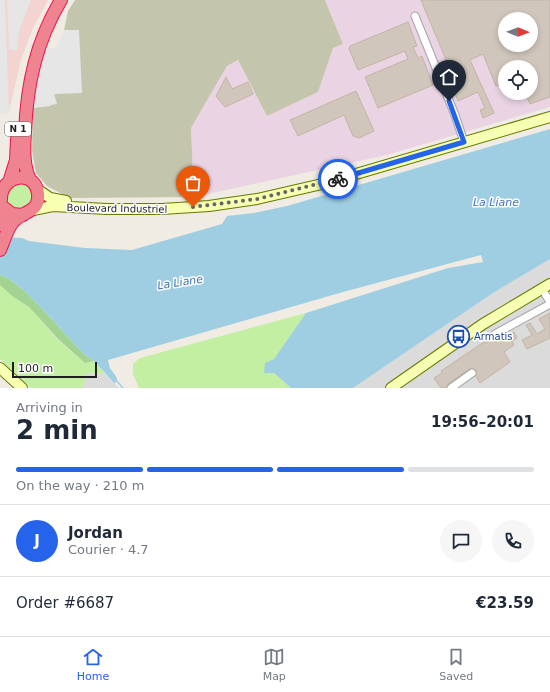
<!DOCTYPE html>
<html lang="en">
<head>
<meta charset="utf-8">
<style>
	:root { --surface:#fff; --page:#f6f6f7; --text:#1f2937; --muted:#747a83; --line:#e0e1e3; --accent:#2563eb }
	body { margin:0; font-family:"DejaVu Sans",sans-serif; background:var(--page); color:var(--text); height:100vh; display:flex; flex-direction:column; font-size:15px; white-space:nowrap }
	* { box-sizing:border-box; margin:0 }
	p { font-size:13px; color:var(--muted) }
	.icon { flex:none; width:22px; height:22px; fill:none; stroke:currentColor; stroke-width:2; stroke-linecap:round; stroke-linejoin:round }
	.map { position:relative; height:388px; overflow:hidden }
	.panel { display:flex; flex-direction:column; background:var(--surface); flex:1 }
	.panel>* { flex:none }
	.needle { width:26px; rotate:91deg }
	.fabs { position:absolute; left:498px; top:12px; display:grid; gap:8px }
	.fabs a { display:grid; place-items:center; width:40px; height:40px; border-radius:50%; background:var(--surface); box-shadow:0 2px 6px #0003; font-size:20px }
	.scale { position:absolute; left:12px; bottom:10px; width:85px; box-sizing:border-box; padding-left:4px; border:2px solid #1e1e1e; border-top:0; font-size:11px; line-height:14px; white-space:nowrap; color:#1e1e1e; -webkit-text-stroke:3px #fff; paint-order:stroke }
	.pin { position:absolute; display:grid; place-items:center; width:34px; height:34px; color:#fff; margin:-41px -17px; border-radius:50% 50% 50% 0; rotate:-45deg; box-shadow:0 0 4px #0007 }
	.pin .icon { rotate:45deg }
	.courier { position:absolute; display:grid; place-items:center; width:40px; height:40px; margin:-20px; border:3px solid #2563eb; border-radius:50%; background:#fff; color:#222; box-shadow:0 1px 5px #0007 }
	.summary em { font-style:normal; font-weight:600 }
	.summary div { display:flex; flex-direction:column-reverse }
	.summary { display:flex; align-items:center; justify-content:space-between; height:68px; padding:0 16px }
	h1 { font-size:26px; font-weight:600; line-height:30px }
	.bar { display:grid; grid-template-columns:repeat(4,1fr); gap:6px 4px; align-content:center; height:48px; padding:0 16px }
	.bar i { height:5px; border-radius:3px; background:var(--line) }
	.bar .selected { background:var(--accent) }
	.bar p { grid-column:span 4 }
	.line { display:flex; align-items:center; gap:10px; padding:0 16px; border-top:1px solid var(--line) }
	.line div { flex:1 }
	.round { display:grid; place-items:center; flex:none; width:42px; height:42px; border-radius:21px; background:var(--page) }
	.tabs { display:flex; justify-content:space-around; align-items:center; height:56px; border-top:1px solid var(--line); background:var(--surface); font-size:11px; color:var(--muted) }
	.tabs a { display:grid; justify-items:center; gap:2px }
	.tabs .selected { color:var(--accent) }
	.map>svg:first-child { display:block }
	.residential { fill:#dcdbdb }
	.commercial { fill:#f3d4d0 }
	.industrial { fill:#ead4e4; fill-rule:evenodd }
	.construction { fill:#c4c5ad }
	.grass { fill:#c3efa3 }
	.forest { fill:#a2d393 }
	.parking { fill:#e6e6e6 }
	.water { fill:#9fcee2 }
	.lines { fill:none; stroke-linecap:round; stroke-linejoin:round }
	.stream { stroke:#9fcee2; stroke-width:1.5 }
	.building { fill:#d0c6bb; stroke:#c3b4a4; fill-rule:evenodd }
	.street-casing { stroke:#a5a5a5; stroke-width:9 }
	.secondary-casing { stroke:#647a00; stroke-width:12 }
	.highway-casing { stroke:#eb134e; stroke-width:14 }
	.street { stroke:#fff; stroke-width:7 }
	.secondary { stroke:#f6ffb2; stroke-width:10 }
	.highway { stroke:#ef838f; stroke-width:12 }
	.done { stroke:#686663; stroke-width:4; stroke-dasharray:0 7.2 }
	.route { stroke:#2563eb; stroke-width:5 }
	.labels { text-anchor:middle; stroke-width:3; stroke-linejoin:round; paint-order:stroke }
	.shield { fill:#fff; stroke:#626262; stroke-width:1 }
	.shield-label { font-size:9px; font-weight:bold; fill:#1e1e1e }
	.street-label { font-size:10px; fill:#1e1e1e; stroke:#fff }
	.transit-label { font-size:10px; fill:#164399; stroke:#fff; text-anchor:start }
	.water-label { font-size:11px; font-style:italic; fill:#4174b7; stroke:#fff }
</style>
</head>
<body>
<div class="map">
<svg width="550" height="388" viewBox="0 0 550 388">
	<rect width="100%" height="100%" fill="#f0ece3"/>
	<path class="residential" d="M550 259V388H353L493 293Z
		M87 373 105 374 119 388H82Z"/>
	<path class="commercial" d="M0 0H48L32 30 21 60 9 112 0 114Z"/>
	<path class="industrial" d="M325 0H550V107L387 155 194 197 191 128 227 66 238 60 267 116 318 92 333 48 343 44ZM505 19H531V45H505ZM505 67H531V93H505Z"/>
	<path class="construction" d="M75 0H325L343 44 333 48 318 92 267 116 238 60 227 66 191 128 194 197 70 198 47 186 36 173 32 150 33 108 50 106 79 30H64L68 11Z"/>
	<path class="grass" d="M13 182 28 184C35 196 34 200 25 210L10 208 5 200Z
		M0 285 12 296 29 307 58 340 85 363 94 361 105 374 87 373 82 388H31L0 359Z
		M306 313 274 360V373L291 388H139L133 374V364L140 358Z"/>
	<path class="forest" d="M0 275C21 280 67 337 84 354L94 361 85 363 59 340 29 307 12 296 0 285Z"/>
	<path class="parking" d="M0 0H5L9 112 0 114Z
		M7 0H31L19 31 17 50H9Z
		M64 30H79L82 93 54 94 57 104 33 108 36 80 44 49 56 48Z"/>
	<path class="water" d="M550 129V259L493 293 353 388H291L274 373H264L265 363 274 359 306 313 448 268 483 262 481 255 343 292 108 360 110 368 117 378 115 384 94 361 84 354C67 337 21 280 0 275V237L22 238 29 241 85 248 132 250 222 224 227 216 254 213 287 206Z"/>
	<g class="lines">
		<path class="stream" d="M115 379 123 388"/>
	</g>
	<path class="building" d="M421 0H550V97L530 104 525 93H531V86L536 84 531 67H505V83L496 86 483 54 470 60 494 113 483 118 480 110 485 108 478 92 458 101 455 93 459 91ZM505 19H531V45H505Z
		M408 22 417 46 413 47 418 58 422 56 433 85 378 108 365 77 408 59 405 51 358 70 349 49 350 46Z
		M226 77 232 89 248 82 253 94 225 107 216 96Z
		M356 91 374 131 359 138 353 136 344 115 298 136 290 120Z
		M550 313V338L527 349 522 340 532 335 526 325 530 323 537 334 545 329 539 319Z
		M514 332 517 338 512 341 514 345 504 352 510 362 480 383 476 376V370L471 368 448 384 446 388H441L434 378 443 372 441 371 484 342 485 343 492 338 496 342Z"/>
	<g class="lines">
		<defs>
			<path id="street" d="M415 16 455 115 464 142
				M542 289 550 302
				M495 334 550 304
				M451 388 472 373"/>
			<path id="secondary" d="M37 189 50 198 66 201
				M33 210 53 206 106 209H162L209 206 257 199 322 184 550 117
				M0 368 22 388
				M391 388 483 324 550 284"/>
			<path id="highway" d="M10 179 16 160 17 139
				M30 180C23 165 24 148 25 132 27 84 36 42 61 0
				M3 207 12 214 23 215
				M0 225 3 214V207
				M0 250C4 241 7 229 13 222 22 211 40 213 38 194 35 168 0 175 1 200"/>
		</defs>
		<use href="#street" class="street-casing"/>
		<use href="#secondary" class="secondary-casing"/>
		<use href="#highway" class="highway-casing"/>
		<use href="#street" class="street"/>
		<use href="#secondary" class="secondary"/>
		<use href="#highway" class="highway"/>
	</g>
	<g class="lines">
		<path class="done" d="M193 207 257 199 338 179"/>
		<path class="route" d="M338 179 464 142 449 101"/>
	</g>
	<defs>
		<symbol id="bus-ring" viewBox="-11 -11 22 22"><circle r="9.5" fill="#fff" stroke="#1a4fb4" stroke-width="1.5"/><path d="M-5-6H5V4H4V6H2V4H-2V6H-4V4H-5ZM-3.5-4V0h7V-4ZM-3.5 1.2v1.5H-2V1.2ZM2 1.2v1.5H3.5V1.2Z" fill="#1a4fb4"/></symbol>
	</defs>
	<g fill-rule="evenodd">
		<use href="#bus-ring" x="446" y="324" width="25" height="25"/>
	</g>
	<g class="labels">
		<rect class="shield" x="5" y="122" width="26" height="14" rx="3"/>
		<g class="shield-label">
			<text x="18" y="132">N 1</text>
		</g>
		<g class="street-label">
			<text transform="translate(117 208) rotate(1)" y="4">Boulevard Industriel</text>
		</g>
		<g class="transit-label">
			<text x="474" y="340">Armatis</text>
		</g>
		<g class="water-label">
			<text x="496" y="206">La Liane</text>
			<text transform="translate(180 282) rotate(-9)" y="4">La Liane</text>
		</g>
	</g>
</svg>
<div class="fabs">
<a><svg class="needle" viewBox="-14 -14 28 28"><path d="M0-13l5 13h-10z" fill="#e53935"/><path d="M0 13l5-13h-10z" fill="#747a83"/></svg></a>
<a><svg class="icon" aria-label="locate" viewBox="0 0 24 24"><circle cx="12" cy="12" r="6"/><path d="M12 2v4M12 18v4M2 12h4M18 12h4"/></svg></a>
</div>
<div class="scale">100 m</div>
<div class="pin" style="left:193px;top:207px;background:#ea580c"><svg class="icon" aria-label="bag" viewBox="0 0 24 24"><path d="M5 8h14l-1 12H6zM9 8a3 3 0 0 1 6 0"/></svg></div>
<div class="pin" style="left:449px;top:101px;background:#1f2937"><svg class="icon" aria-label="home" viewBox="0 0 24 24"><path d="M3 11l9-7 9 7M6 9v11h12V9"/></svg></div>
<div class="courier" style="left:338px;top:179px"><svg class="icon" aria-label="bike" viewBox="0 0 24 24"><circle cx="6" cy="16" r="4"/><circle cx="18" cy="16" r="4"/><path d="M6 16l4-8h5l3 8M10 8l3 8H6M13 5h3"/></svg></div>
</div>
<section class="panel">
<div class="summary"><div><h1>2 min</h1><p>Arriving in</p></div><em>19:56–20:01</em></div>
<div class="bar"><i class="selected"></i><i class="selected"></i><i class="selected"></i><i></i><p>On the way · 210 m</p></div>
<div class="line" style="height:72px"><b class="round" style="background:var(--accent);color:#fff">J</b><div><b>Jordan</b><p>Courier · 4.7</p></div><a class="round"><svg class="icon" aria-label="chat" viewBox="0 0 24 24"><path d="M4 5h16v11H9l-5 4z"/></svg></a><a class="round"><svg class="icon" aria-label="phone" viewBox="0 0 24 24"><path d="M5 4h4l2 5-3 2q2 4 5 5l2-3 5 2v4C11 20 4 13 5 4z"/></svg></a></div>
<div class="line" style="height:52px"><div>Order #6687</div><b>€23.59</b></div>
</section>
<nav class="tabs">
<a class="selected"><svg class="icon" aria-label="home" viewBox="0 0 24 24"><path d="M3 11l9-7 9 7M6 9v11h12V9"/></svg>Home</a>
<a><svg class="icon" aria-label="map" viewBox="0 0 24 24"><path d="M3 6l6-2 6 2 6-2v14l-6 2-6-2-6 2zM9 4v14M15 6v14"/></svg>Map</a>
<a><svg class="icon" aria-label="saved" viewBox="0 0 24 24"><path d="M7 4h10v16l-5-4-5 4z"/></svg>Saved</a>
</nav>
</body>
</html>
